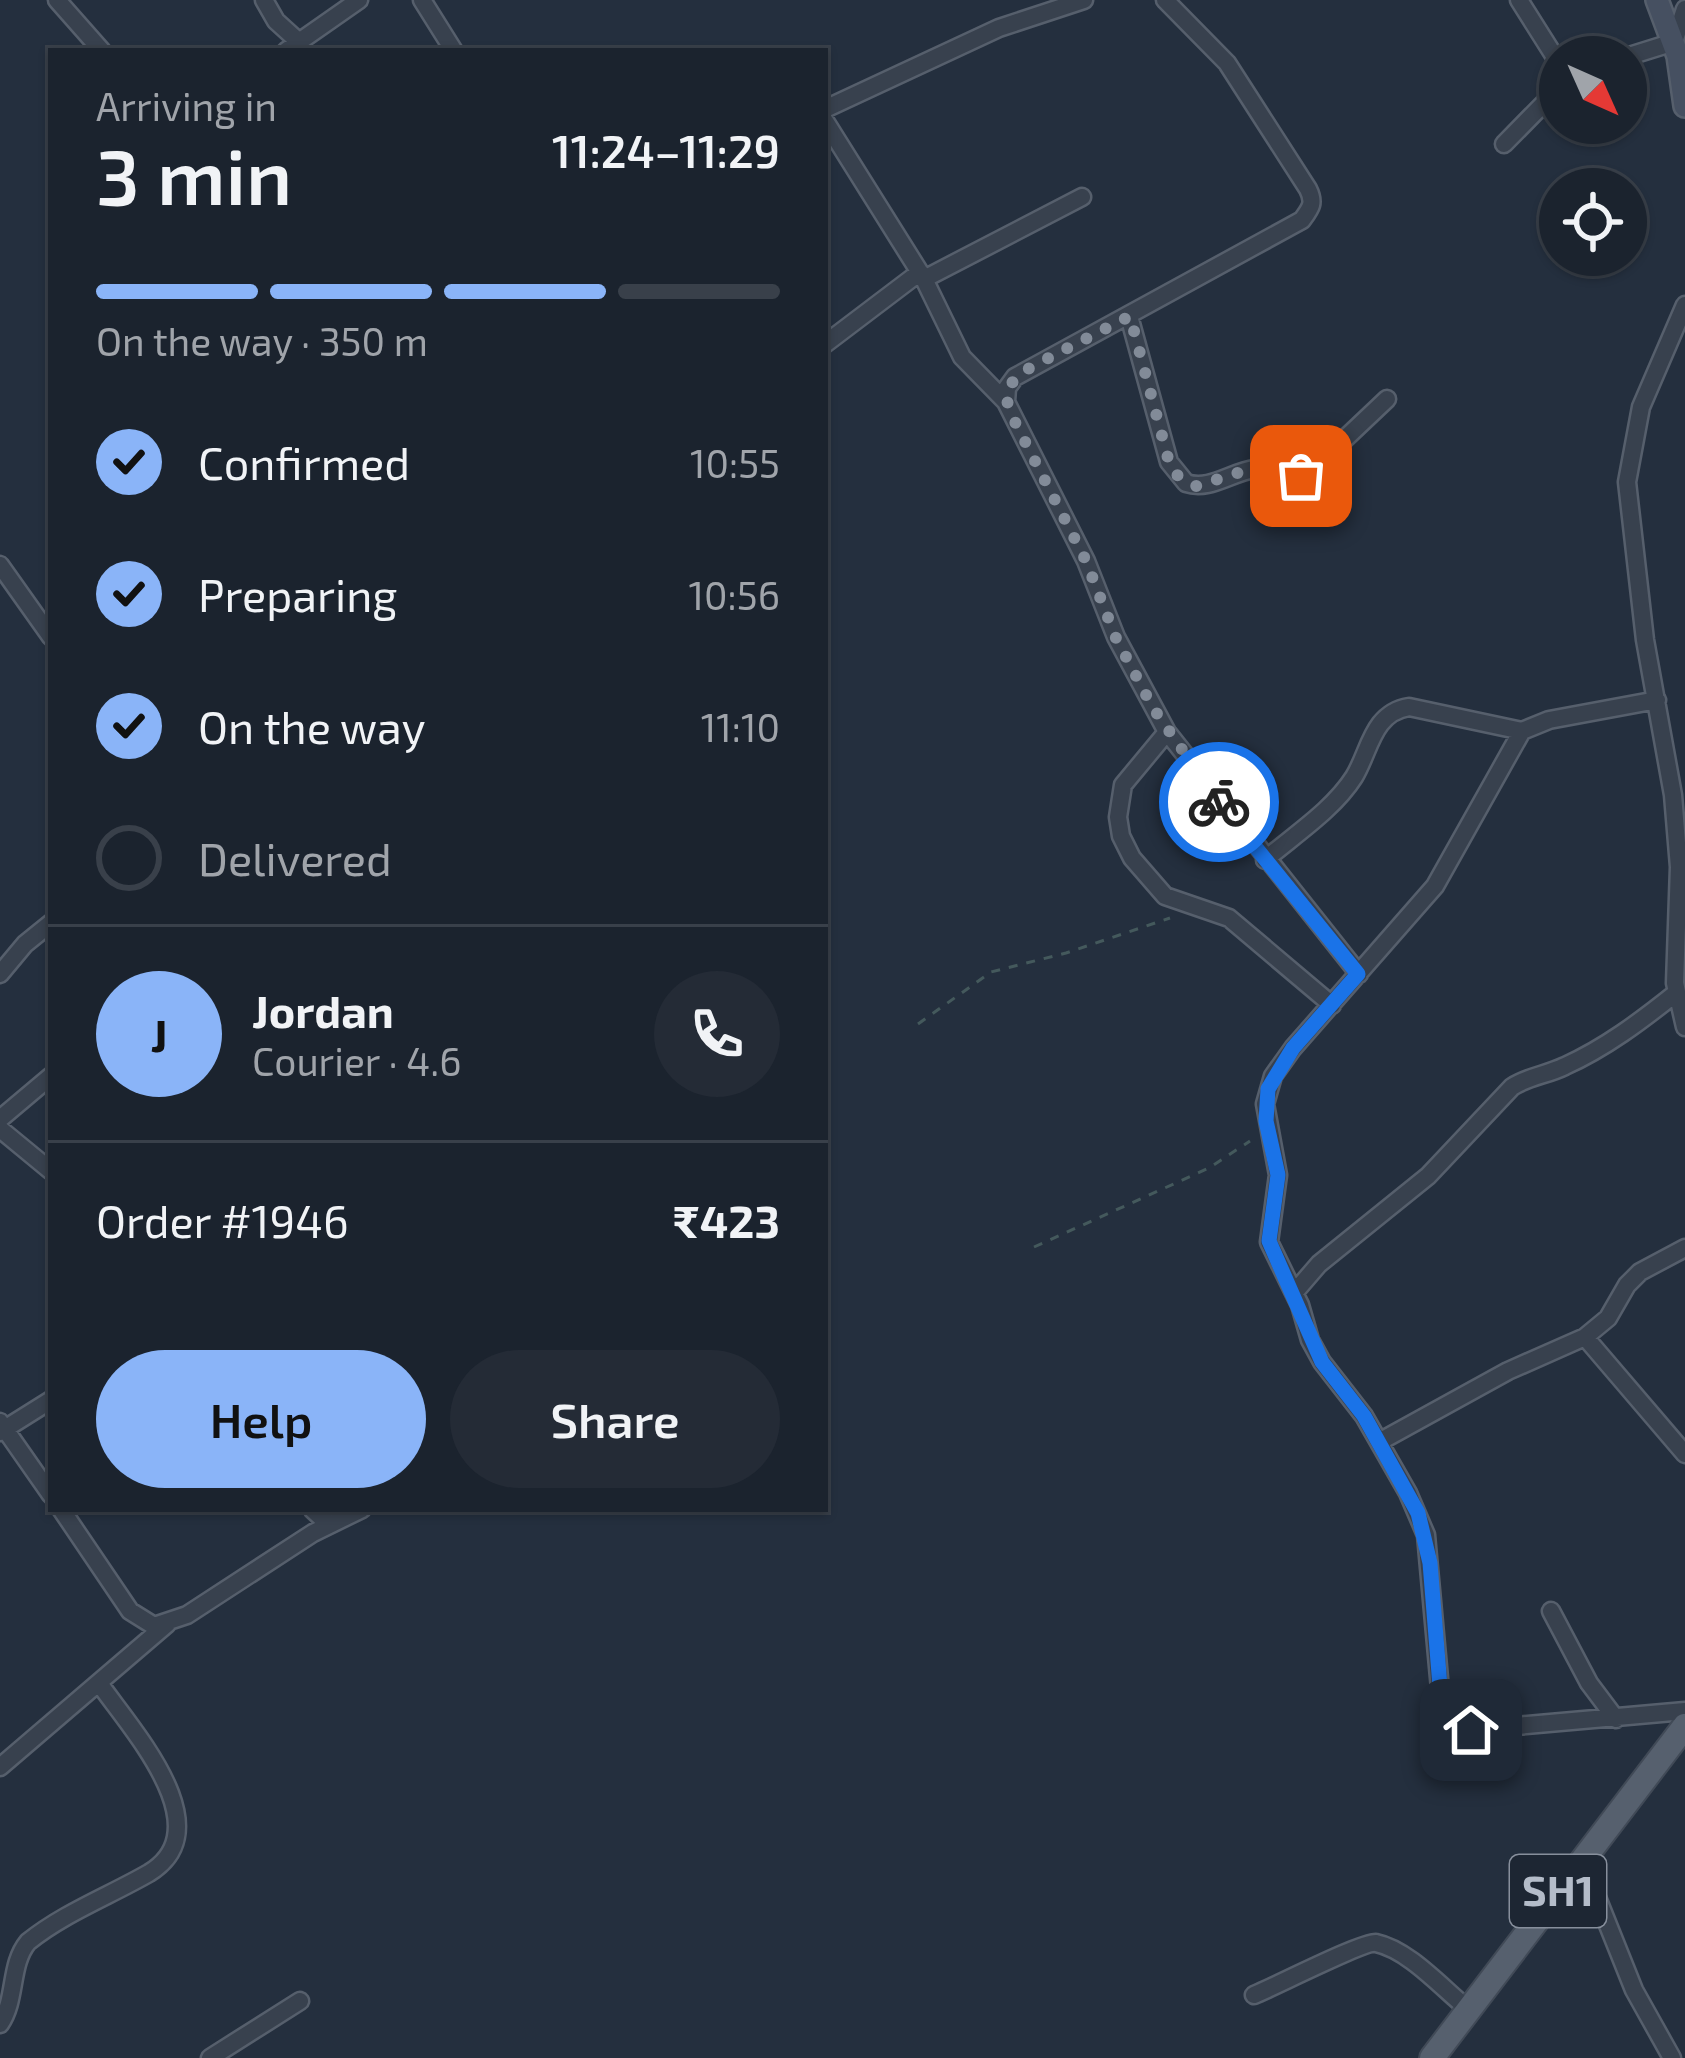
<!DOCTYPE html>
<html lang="en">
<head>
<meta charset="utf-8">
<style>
	:root { --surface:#1b232e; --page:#242b36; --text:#f1f3f6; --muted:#a0a4aa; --line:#39404a; --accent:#8ab4f8 }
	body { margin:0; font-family:"Exo 2",sans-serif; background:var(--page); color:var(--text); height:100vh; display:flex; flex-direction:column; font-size:45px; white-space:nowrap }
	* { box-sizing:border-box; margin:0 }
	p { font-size:39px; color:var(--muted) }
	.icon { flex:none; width:66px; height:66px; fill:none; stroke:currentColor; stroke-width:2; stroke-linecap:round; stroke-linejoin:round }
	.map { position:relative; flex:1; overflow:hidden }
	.side { position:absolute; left:48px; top:48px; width:780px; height:1464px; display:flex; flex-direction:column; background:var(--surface); border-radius:0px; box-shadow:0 3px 9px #0004,0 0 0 3px var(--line) }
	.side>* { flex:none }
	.needle { width:78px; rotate:135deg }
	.fabs { position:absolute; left:1539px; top:36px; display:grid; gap:24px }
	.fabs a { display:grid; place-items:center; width:108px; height:108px; border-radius:50%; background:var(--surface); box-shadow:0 3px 9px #0004,0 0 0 3px var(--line); font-size:60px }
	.pin { position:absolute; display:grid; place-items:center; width:102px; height:102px; color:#fff; margin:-51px; border-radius:24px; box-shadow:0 6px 18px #0006 }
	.courier { position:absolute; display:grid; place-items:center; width:120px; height:120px; margin:-60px; border:9px solid #1a73e8; border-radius:50%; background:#fff; color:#222; box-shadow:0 3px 15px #0007 }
	.overview em { font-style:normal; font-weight:600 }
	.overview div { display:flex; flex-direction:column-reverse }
	.overview { display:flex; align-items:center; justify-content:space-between; height:204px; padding:0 48px }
	h1 { font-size:78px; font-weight:600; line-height:90px }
	.bar { display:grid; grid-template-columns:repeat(4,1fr); gap:18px 12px; align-content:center; height:144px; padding:0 48px }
	.bar i { height:15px; border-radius:9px; background:var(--line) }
	.bar .selected { background:var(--accent) }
	.bar p { grid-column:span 4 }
	.line { display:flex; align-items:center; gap:30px; padding:0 48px; border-top:3px solid var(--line) }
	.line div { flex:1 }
	.round { display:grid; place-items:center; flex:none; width:126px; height:126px; border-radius:63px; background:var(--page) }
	ol { padding:0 48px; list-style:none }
	li { display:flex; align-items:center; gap:36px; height:132px }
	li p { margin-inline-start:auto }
	li .icon { padding:12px; border-radius:50%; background:var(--accent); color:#111; stroke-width:4 }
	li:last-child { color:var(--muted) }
	li i { width:66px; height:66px; border:6px solid var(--line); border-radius:50% }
	.action { display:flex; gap:24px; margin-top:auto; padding:24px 48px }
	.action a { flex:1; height:138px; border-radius:72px; background:var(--accent); color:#111; font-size:48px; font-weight:600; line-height:138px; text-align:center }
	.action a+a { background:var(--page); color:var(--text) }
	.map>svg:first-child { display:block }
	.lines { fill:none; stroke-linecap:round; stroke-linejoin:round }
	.street-casing { stroke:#565f6c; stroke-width:21 }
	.secondary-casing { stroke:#565f6c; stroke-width:26 }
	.primary-casing { stroke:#414a57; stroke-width:28 }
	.path { stroke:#44595c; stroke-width:3; stroke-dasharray:9 9; stroke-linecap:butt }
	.street { stroke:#38414e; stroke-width:16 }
	.secondary { stroke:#465061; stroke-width:21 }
	.primary { stroke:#56606e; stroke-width:24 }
	.done { stroke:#828b98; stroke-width:12; stroke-dasharray:0 21.6 }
	.route { stroke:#1a73e8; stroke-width:15 }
	.labels { text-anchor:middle; stroke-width:9; stroke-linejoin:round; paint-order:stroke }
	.shield { fill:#1d2633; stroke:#878f9c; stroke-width:3 }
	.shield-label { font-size:42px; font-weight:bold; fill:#b4bcc9 }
</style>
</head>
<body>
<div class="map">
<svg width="1685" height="2058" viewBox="0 0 1685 2058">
	<rect width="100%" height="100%" fill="#242f3e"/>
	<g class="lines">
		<defs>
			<path id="street" d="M57 0 102 51
				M264 0 276 21 298 41
				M422 0 454 51
				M1165 0 1227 63 1308 189C1315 203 1311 208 1302 220L1015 377 1007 388 1006 402 1086 561 1116 637 1167 732 1359 974
				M1519 0 1560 65
				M286 51 359 0
				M1626 57 1674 42 1685 9
				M825 109 999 28 1084 0
				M825 121 924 279 962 357 1006 402
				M1504 144 1560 87
				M924 279 1082 197
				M1685 305 1641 407 1627 482 1645 640 1673 795 1679 867 1675 983 1685 1027
				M1129 316 1169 462 1186 483C1210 491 1231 472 1255 469 1277 467 1292 481 1313 469L1387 399
				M825 344 920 272
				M0 565 51 637
				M1657 700 1549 720 1522 731 1435 886 1293 1048 1273 1076 1265 1104 1278 1175 1269 1242 1300 1305 1310 1340 1322 1362 1364 1416 1408 1493 1426 1535 1442 1711C1449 1725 1455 1729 1471 1730L1685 1711
				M1167 732 1123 785 1118 817 1121 836 1132 858 1165 896 1229 918 1332 1005
				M1265 860C1294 835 1333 810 1354 777 1370 751 1372 713 1409 707L1522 731
				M0 974 25 944 51 923
				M0 1119 51 1076
				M0 1129 51 1171
				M1294 1293 1319 1264 1428 1176 1512 1087C1529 1076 1547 1075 1565 1066 1605 1048 1641 1021 1676 993
				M1585 1337 1685 1454
				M0 1422 51 1495
				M0 1432 51 1400
				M1379 1442 1508 1371 1585 1337 1608 1318 1627 1285 1640 1272 1685 1248
				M61 1509 130 1611 154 1626 187 1615 313 1533 362 1509
				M312 1509 329 1525
				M1551 1611 1589 1683 1616 1719
				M0 1767 167 1624
				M1582 1860 1634 1990 1672 2058
				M1254 1995C1274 1987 1364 1941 1376 1943 1409 1950 1442 1988 1468 2009
				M0 2024C17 1999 9 1965 28 1942 64 1913 109 1896 149 1873 223 1828 130 1728 99 1683
				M210 2058 300 2001"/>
			<path id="secondary" d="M1657 0 1678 56 1685 106"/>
			<path id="primary" d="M1432 2058 1685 1726"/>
		</defs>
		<use href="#street" class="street-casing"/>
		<use href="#secondary" class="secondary-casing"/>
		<use href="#primary" class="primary-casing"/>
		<path class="path" d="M918 1024 991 972 1066 953 1170 918
			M1034 1247 1209 1168 1250 1141"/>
		<use href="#street" class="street"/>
		<use href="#secondary" class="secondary"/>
		<use href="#primary" class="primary"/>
	</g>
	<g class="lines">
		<path class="done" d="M1219 802 1153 708 1116 638 1086 561 1012 416C1001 392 1009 381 1031 367L1130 316 1169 462 1177 475 1196 486 1250 469 1301 476"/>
		<path class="route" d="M1219 802 1358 974 1293 1048 1268 1089 1266 1121 1278 1175 1269 1241 1322 1362 1364 1416 1418 1513 1430 1563 1442 1711 1458 1729 1471 1730"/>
	</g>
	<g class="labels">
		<rect class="shield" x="1510" y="1855" width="96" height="72" rx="9"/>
		<g class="shield-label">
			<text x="1558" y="1906">SH1</text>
		</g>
	</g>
</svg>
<div class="fabs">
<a><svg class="needle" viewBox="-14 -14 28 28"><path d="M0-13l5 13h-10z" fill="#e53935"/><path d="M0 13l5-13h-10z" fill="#a0a4aa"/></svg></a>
<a><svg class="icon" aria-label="locate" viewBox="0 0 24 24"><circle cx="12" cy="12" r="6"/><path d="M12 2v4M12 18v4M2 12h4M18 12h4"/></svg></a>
</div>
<div class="pin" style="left:1301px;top:476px;background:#ea580c"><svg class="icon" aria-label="bag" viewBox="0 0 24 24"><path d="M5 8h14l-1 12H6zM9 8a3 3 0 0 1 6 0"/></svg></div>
<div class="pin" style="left:1471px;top:1730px;background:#1f2937"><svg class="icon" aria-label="home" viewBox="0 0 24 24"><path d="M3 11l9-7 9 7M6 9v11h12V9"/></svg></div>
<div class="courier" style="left:1219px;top:802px"><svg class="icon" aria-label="bike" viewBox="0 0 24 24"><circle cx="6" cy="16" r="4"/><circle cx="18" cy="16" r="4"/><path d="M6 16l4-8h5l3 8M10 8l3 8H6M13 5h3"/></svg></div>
<section class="side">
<div class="overview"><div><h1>3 min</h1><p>Arriving in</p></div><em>11:24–11:29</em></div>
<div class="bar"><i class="selected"></i><i class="selected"></i><i class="selected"></i><i></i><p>On the way · 350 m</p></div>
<ol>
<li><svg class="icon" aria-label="check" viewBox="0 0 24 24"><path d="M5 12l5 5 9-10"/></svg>Confirmed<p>10:55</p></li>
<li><svg class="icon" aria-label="check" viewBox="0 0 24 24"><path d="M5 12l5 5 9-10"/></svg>Preparing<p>10:56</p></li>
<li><svg class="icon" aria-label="check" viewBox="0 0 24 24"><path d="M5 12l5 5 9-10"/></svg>On the way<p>11:10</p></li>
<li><i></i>Delivered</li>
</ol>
<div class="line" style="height:216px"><b class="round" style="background:var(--accent);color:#111">J</b><div><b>Jordan</b><p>Courier · 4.6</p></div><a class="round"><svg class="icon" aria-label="phone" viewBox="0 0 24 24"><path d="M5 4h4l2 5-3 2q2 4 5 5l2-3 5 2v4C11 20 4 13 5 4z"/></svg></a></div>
<div class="line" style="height:156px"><div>Order #1946</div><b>₹423</b></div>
<div class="action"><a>Help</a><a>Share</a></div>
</section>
</div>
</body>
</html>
